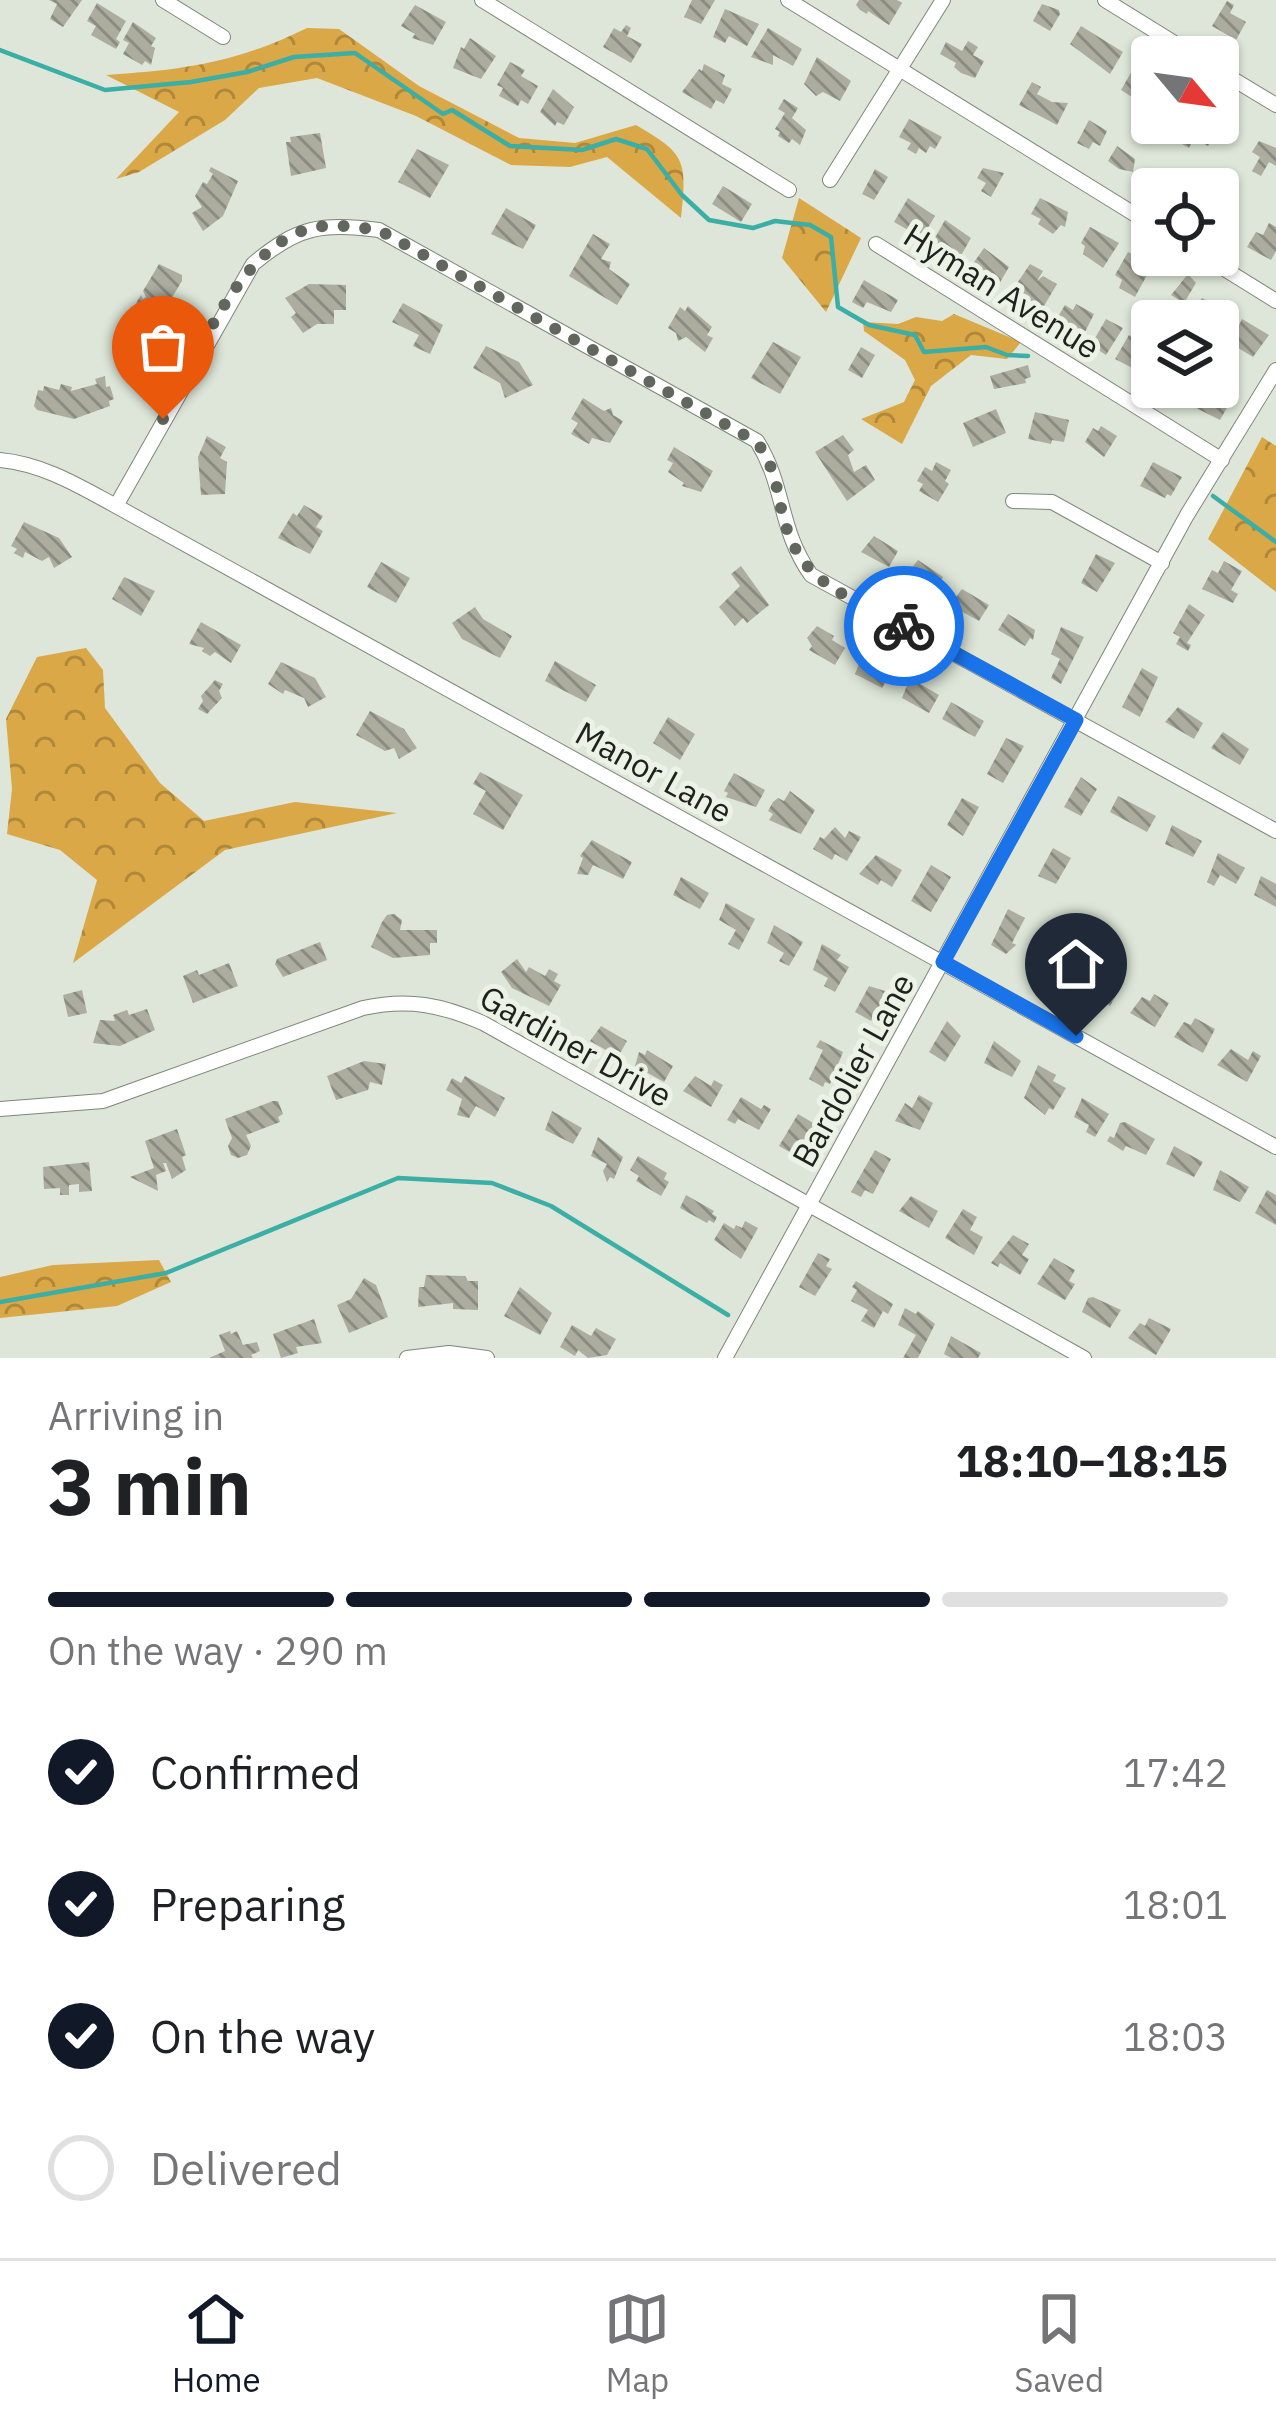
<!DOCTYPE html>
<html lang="en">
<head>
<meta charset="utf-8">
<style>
	:root { --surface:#fff; --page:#f6f6f6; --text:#202124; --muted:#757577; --line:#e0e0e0; --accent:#111827 }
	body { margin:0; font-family:"IBM Plex Sans",sans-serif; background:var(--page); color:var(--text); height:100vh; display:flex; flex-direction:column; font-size:45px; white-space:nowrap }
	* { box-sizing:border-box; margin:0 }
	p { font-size:39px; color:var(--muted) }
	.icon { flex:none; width:66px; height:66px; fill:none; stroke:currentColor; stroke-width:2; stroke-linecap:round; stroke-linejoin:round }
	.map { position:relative; height:1358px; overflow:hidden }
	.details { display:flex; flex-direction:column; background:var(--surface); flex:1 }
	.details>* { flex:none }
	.needle { width:78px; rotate:119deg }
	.buttons { position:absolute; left:1131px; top:36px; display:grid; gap:24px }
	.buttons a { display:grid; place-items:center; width:108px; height:108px; border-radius:12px; background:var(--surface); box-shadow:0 3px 9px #0004; font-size:60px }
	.pin { position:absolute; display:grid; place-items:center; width:102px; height:102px; color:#fff; margin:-123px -51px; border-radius:50% 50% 50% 0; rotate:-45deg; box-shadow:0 0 12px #0007 }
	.pin .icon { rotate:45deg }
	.courier { position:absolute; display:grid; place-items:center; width:120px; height:120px; margin:-60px; border:9px solid #1a73e8; border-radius:50%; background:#fff; color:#222; box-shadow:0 3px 15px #0007 }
	.head em { font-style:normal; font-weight:700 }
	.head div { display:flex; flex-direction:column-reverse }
	.head { display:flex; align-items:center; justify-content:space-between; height:204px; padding:0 48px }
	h1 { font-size:78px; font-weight:700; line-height:90px }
	.bar { display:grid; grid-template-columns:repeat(4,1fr); gap:18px 12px; align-content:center; height:144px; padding:0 48px }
	.bar i { height:15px; border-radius:9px; background:var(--line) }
	.bar .on { background:var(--accent) }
	.bar p { grid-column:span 4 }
	ol { padding:0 48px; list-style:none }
	li { display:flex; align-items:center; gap:36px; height:132px }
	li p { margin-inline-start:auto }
	li .icon { padding:12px; border-radius:50%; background:var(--accent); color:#fff; stroke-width:4 }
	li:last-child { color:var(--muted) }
	li i { width:66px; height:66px; border:6px solid var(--line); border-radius:50% }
	.menu { display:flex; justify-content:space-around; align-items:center; height:168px; border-top:3px solid var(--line); background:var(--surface); font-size:33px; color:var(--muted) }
	.menu a { display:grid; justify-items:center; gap:6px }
	.menu .on { color:var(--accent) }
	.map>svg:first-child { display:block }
	.forest { fill:url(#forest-crowns) }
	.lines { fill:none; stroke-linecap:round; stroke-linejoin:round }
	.stream { stroke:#3baea5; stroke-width:4.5 }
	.building { fill:url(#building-back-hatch) }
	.street-casing { stroke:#7f867a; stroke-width:16 }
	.street { stroke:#fff; stroke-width:14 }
	.done { stroke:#61665e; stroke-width:12; stroke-dasharray:0 21.6 }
	.route { stroke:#1a73e8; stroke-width:15 }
	.labels { text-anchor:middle; stroke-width:10; stroke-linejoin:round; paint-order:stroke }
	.street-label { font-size:33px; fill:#1e211c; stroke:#eaf3e6 }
</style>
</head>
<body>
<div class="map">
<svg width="1276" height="1358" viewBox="0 0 1276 1358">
	<defs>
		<pattern id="forest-crowns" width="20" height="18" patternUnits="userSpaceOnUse" patternTransform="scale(3)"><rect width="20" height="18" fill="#daa847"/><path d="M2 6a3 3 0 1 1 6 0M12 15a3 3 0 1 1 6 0" fill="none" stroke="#b0883a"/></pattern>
		<pattern id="building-back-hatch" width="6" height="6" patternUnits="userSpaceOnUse" patternTransform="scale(3)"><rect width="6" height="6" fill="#acad9f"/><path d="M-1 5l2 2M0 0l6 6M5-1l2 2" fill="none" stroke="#8b8c81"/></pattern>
	</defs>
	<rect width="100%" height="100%" fill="#dde6d8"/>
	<path class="forest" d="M307 28 339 29 419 86 519 138 575 143 636 125C686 154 687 160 681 218L607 157 570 167 511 165 416 116 317 78 259 88 225 120 139 172 116 179 179 112 106 75C184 70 236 63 307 28Z
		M799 198 861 238 826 312 782 258Z
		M954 314 1021 342 1007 359 971 355 931 386 902 444 861 419 904 402 915 380 905 360 864 331 863 322 898 324 916 317 942 321Z
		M1262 437 1276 446V592L1208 539Z
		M86 648 103 670 105 708 160 783 204 821 295 802 397 813 225 850 73 963 97 880 60 850 7 834 12 789 6 719 37 657Z
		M159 1260 171 1282 117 1306 0 1318V1277L53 1265Z"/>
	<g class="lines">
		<path class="stream" d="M0 50 105 90 191 82 247 72 294 57 355 53 443 114 452 110 510 146 582 150 616 139 647 149 682 195 709 220 753 228 775 221 810 225 831 237 838 307 869 325 915 335 924 352 986 347 1007 355 1028 356
			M1213 496 1276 542
			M0 1302 166 1273 398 1178 492 1183 551 1206 728 1315"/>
	</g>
	<path class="building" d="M49 0H82L63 27 50 19 57 4Z
		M692 0H715L701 24 684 17Z
		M859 0H897L902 3 889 25 868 11 867 14 860 10 856 5Z
		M1227 1 1234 5 1230 13 1246 22 1236 40 1212 26Z
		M97 3 126 21 116 39 120 42 116 49 91 35 96 26 87 21Z
		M1042 4 1059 10 1060 14 1050 31 1033 21Z
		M415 5 446 22 433 45 412 38 415 34 401 26Z
		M725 9 759 24 747 46 729 36 725 43 713 37Z
		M133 22 156 38 151 46 155 48 151 65 145 61 142 65 123 54 129 43 123 40Z
		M626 25 631 28 627 36 642 44 631 63 603 47 614 28 621 32Z
		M1081 26 1123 52 1110 74 1070 44Z
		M768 28 802 49 793 66 773 55V65L751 57Z
		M470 38 496 56 481 79 453 68 461 47 464 49Z
		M968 41 978 47 973 55 984 61 975 78 961 73 954 67 956 63 940 54 946 42 962 51Z
		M817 57 851 81 840 101 823 92 816 96 804 84Z
		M510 62 525 70 521 76 538 86 528 104 521 100 518 106 499 96 503 88 497 85Z
		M1137 62 1152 71 1138 101 1121 90Z
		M704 64 725 75 722 84 732 89 724 104 716 100 711 109 682 92 699 69 702 71Z
		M1032 82 1041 87 1037 94 1052 102 1068 103 1057 125 1019 105Z
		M553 89 574 107 564 125 557 122 555 126 540 112Z
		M784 99 798 108 792 118 806 130 800 145 792 139 789 143 778 136 780 132 775 129 785 113 778 109Z
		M1218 108 1227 113 1208 146 1194 138 1189 148 1180 143 1187 130 1196 135 1203 123H1218Z
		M909 119 942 137 935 149 930 146 926 153 919 148 916 154 907 149 911 143 899 137Z
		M1089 120 1107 131 1100 146 1093 142 1089 149 1077 143Z
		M320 133 326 168 291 176 286 142H291L290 137Z
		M1259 141 1276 148V166L1269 162 1261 176 1252 171 1260 157 1252 152Z
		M1117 146 1135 159 1133 172 1119 169 1108 161Z
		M417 149 449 165 430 198 398 182Z
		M211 167 238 181 223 216 203 231 192 213 202 207 195 196 203 182 207 184 213 174 209 171Z
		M983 168 1004 173 991 197 981 191 986 183 977 178Z
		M875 169 888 177 874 200 862 194Z
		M723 186 752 204 741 222 712 204Z
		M908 198 935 216 922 238 894 222Z
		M1040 198 1068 212 1065 227 1061 225 1053 234 1038 224 1041 219 1031 214Z
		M506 208 536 225 523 249 491 234Z
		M945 220 971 238 959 259 931 245Z
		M1269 223 1276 227V251L1271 260 1247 247 1256 232 1263 235Z
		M1090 227 1119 243 1103 268 1083 254 1085 246 1081 243Z
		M593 234 610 244 601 259 611 262 609 269 630 284 617 305 569 276Z
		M984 248 1009 267 999 284 970 268Z
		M1128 252 1153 264 1135 297 1119 288 1122 280 1115 275Z
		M159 264 182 275V281L165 309 146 321 136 303 141 295 143 299 146 297 143 291Z
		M1030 264 1043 271 1037 281 1043 276 1057 284 1041 311 1009 295Z
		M1188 274 1196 283 1184 303 1171 295Z
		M864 280 898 300 891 312 867 302 863 308 852 302Z
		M309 284 346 285V310H334V324H317L303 333 291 317 296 313 285 298Z
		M1202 298 1232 314 1218 336V321L1189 319Z
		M403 303 443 325 430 354 413 346 419 335 392 322Z
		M1076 304 1094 314 1081 340 1054 323 1065 305 1073 310Z
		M688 306 712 327 707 335 713 338 705 352 686 337 678 341 676 333 668 328 680 307 685 311Z
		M1106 319 1123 328 1106 355 1091 345Z
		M1242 319 1269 335 1253 357 1230 343Z
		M1129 335 1152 350V360L1144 374 1115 359Z
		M773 342 801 357 780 394 751 378Z
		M486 346 519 362 533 385 505 398 500 383 473 368Z
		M861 347 875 355 862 378 848 370Z
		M1028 365 1031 377 1025 379 1026 383 994 389 990 376Z
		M105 376 106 387 110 386 114 399 109 401 110 406 74 419 37 410 34 406 38 390 43 391 44 386 59 390 61 384 72 387 71 391 97 384 95 379Z
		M1202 387 1215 390 1223 387 1220 393 1232 399 1220 420 1192 406Z
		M583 398 604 411 611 408 613 415 623 421 610 443 592 438 589 444 571 434 578 423 571 419Z
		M996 409 1006 433 973 447 963 423Z
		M1035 412 1069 420 1064 442 1052 440 1051 444 1028 439Z
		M1101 426 1117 436 1104 457 1085 442 1093 428 1098 431Z
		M843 435 854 450 848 455 854 472 866 465 875 480 847 501 815 452Z
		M207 436 226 447 220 458 227 462 225 494 201 495 198 457Z
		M674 447 713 471 701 492 682 486 684 483 668 472 673 463 667 460Z
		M936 462 951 470 945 481 949 484 938 502 919 491 923 484 917 481 925 467 932 471Z
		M1153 462 1182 477 1171 496 1167 494 1165 498 1140 486Z
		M304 505 323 516 316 527 323 531 310 554 278 538 293 513 297 516Z
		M24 522 59 538 72 557 54 568 49 557 42 561 25 552 23 558 14 553 17 549 11 546Z
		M874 536 898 551 889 567 861 552Z
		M1096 554 1115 563 1097 592 1081 583Z
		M918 560 943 577 935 592 905 576Z
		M1224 561 1242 571 1231 590 1238 594 1233 603 1202 589 1212 570 1218 573Z
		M381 562 410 578 396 603 367 587Z
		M741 566 769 605 747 623 743 618 735 626 719 607 740 586 731 574Z
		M124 577 155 591 141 616 112 599Z
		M962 589 989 605 979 621 950 605Z
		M1189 604 1205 615 1187 643 1191 645 1188 651 1176 644 1180 637 1173 633Z
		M475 607 483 619 512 636 500 658 462 639 452 623Z
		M1008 614 1035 630 1033 640 1030 638 1025 646 998 630Z
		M201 622 241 645 231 663 215 652 210 656 202 651 204 648 189 644Z
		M817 626 834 636 832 640 845 648 835 665 809 650 812 646 807 638Z
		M1061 627 1084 637 1061 684 1051 678 1060 659 1051 654Z
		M862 656 891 673 882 688 855 674Z
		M555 661 596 685 586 702 545 681Z
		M281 662 315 678 326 697 308 707 304 698 285 690 283 694 268 684Z
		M1142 668 1158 677 1140 717 1122 707Z
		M910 678 939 695 929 713 902 698Z
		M215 680 223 684 219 691 222 698 207 714 198 709 203 701 201 696Z
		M951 702 984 721 975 737 942 719Z
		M1178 707 1203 723 1194 739 1165 722Z
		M370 711 404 729 417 748 399 759 394 748 385 751 356 735Z
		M668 717 695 734 680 760 653 743Z
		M1223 732 1249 749 1240 765 1211 748Z
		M1006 738 1024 746 1003 783 987 774Z
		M480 772 523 795 503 830 473 814 486 791 473 784Z
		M734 773 765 790 756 807 726 797 728 793 724 791Z
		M1081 777 1097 789 1081 816 1064 807Z
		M790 791 815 810 801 834 769 820 773 814 768 811 773 802 778 798 784 801Z
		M1118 796 1156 816 1147 832 1110 812Z
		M962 798 979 807 963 836 947 825Z
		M1172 825 1202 841 1193 857 1165 844Z
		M835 827 845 838 849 831 861 837 847 861 835 854 832 860 813 849 820 837 824 839Z
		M592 840 632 862 623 879 593 865 588 875 577 874 583 858 580 856Z
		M1053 848 1071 858 1056 884 1038 876Z
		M1218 853 1245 868 1236 884 1220 875 1214 886 1207 882Z
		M876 855 902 870 892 887 881 880 878 885 859 874Z
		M931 865 951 877 931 912 911 901Z
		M1261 876 1276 884V907L1254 895Z
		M681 877 709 893 700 909 673 895Z
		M726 903 755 919 739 950 728 944 736 930 719 920Z
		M1008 909 1025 918 1012 943 1016 945 1006 954 991 945Z
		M394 914 402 920 400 930H437V943H430V955L393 958 371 947 382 922 387 915Z
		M774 925 803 942 789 966 779 961 784 953 767 943Z
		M1053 940 1072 951 1066 960 1073 964 1064 981 1038 966Z
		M320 942 327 960 283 977 275 964 277 959Z
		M822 944 841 955 837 960 849 967 835 992 824 986 828 978 813 970Z
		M517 959 526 972 529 967 545 976 549 969 558 974 554 981 561 985 549 1006 512 988 501 972Z
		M229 963 238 986 193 1003 183 976 197 970 199 975Z
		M1092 974 1113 986 1117 978 1124 982 1110 1006 1081 990Z
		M869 986 888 992 871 1021 855 1012Z
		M82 990 87 1013 68 1017 63 995Z
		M1154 994 1169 1003 1155 1027 1130 1013 1142 997 1150 1001Z
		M147 1009 155 1030 120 1046 93 1043 100 1020 115 1021 113 1015 127 1010 129 1015Z
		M1195 1018 1215 1029 1203 1053 1174 1037 1184 1022 1191 1025Z
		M947 1021 961 1036 945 1062 929 1052Z
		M601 1026 627 1041 618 1057 590 1041Z
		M820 1040 843 1052 830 1084 825 1082 823 1087 809 1079 823 1050 816 1047Z
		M994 1041 1021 1061 1012 1077 984 1063Z
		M1231 1049 1248 1060 1253 1051 1261 1056 1247 1082 1217 1065Z
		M647 1050 673 1066 664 1082 635 1066 639 1052 645 1055Z
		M364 1061 386 1064 382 1085 370 1082 368 1090 336 1100 327 1076Z
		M1038 1065 1056 1075 1053 1081 1066 1088 1053 1110 1049 1108 1045 1115 1024 1098Z
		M465 1076 505 1098 495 1117 476 1106 469 1118 457 1115 462 1099 446 1090 452 1078 461 1083Z
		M695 1076 711 1086 714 1080 723 1085 711 1107 683 1091Z
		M919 1095 933 1103 920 1130 895 1121 905 1103 912 1108Z
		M741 1097 761 1109 764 1105 771 1109 759 1130 738 1119 735 1124 727 1120Z
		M1082 1098 1109 1114 1095 1137 1086 1132 1089 1125 1074 1117Z
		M273 1101H278L283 1114 278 1117 280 1122 246 1135 251 1146 247 1155 238 1158 231 1155 228 1146 232 1138 225 1119Z
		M552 1111 582 1128 573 1144 545 1130Z
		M798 1114 815 1124 795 1155 779 1146Z
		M1125 1122 1155 1139 1146 1155 1126 1146 1123 1151 1107 1141 1110 1136 1114 1138 1120 1123Z
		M177 1129 186 1155 182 1157 186 1170 172 1179 166 1163H163L166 1171 156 1175 158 1191 130 1177 154 1168 145 1141Z
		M598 1137 623 1157 614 1179 610 1177 607 1182 603 1171 607 1164 591 1156Z
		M1174 1146 1203 1162 1194 1177 1166 1164Z
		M875 1150 891 1159 873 1194 865 1190 861 1197 851 1192Z
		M638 1156 667 1173 664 1179 669 1182 661 1196 636 1181 639 1176 630 1170Z
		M89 1162 92 1191 79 1192V1184L69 1185V1195H60V1188L44 1189 43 1167Z
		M1220 1170 1249 1187 1240 1202 1213 1190Z
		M1267 1190 1276 1195V1225L1255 1213Z
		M686 1195 714 1211 712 1214 717 1217 714 1223 709 1220 707 1223 680 1208Z
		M911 1196 938 1211 929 1228 899 1211Z
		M963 1209 977 1217 970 1230 983 1237 974 1255 945 1238Z
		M745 1221 758 1228 741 1259 714 1240 724 1223 734 1229 736 1225 742 1228Z
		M1013 1235 1029 1244 1022 1255 1029 1259 1020 1275 1000 1263 998 1267 991 1263Z
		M818 1253 830 1259 826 1266 832 1269 815 1296 799 1287Z
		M1054 1258 1075 1270 1069 1281 1075 1284 1065 1300 1037 1284Z
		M426 1275 465 1276 468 1281H478V1310L453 1309V1303L418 1307 419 1287H424Z
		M364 1278 376 1285 388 1317 349 1333 337 1305 351 1299Z
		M856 1281 893 1304 888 1314 883 1311 874 1328 861 1321 868 1310 851 1301 857 1290 852 1287Z
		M520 1287 552 1313 540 1335 504 1316Z
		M1093 1297 1121 1310 1110 1328 1082 1312 1088 1298Z
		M905 1308 916 1314 918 1311 935 1324 918 1358H903L916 1335 898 1325Z
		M1149 1318 1171 1329 1156 1355 1128 1338 1140 1323 1145 1326Z
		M314 1319 322 1343 296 1347 298 1353 281 1358 273 1334Z
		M572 1325 591 1336 596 1328 616 1339 607 1355 588 1358 578 1350 575 1356 560 1347Z
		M230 1331 231 1334 237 1331 243 1345 257 1342 260 1351 251 1355 253 1358H209L225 1351 219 1335Z
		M951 1336 981 1353 978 1358H951L944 1354Z"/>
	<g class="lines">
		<defs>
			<path id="street" d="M163 0 223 37
				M482 0 789 190
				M788 0 1152 225
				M1105 0 1197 57
				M1218 70 1276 105
				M830 180 943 0
				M876 244 1222 460
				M1202 255 1276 301
				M0 460C43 464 79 486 116 506L1276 1147
				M1013 501 1052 502 1162 563
				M116 506 253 264C298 226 321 223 379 230L757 441C786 488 778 528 811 575L1276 831
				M0 1109 103 1101 363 1008C409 998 441 1005 483 1023L1084 1358
				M407 1358 449 1353 487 1358
				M725 1358 1187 515 1276 370"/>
		</defs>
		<use href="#street" class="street-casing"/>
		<use href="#street" class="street"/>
	</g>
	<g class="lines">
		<path class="done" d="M163 419C196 360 237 252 305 230 329 222 354 227 379 230L757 442C779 476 774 483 784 520 802 586 849 595 904 626"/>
		<path class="route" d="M904 626 1076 720 943 962 1076 1036"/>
	</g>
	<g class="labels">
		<g class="street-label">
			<text transform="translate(1002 291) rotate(32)" y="12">Hyman Avenue</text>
			<text transform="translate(654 772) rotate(29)" y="12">Manor Lane</text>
			<text transform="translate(576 1046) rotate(29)" y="12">Gardiner Drive</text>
			<text transform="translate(853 1070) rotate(-61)" y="12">Bardolier Lane</text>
		</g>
	</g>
</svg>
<div class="buttons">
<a><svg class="needle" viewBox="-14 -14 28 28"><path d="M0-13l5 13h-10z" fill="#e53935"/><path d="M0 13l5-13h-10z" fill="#757577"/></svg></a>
<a><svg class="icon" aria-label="locate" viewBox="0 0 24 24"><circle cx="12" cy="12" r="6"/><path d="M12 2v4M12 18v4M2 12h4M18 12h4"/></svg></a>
<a><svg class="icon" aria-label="layers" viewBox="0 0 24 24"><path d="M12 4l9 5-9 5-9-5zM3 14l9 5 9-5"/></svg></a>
</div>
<div class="pin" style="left:163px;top:419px;background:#ea580c"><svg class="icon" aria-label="bag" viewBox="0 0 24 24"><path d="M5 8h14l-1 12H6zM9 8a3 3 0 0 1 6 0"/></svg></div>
<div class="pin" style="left:1076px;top:1036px;background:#1f2937"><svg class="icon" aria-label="home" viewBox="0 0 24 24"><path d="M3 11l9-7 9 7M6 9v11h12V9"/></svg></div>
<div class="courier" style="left:904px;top:626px"><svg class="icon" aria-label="bike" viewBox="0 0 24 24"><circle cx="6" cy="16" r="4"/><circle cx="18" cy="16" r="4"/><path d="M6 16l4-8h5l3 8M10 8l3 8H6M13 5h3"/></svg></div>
</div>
<section class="details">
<div class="head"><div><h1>3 min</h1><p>Arriving in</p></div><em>18:10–18:15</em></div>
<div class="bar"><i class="on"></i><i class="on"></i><i class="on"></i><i></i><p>On the way · 290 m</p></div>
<ol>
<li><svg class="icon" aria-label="check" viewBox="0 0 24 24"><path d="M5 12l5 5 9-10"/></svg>Confirmed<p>17:42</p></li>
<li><svg class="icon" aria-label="check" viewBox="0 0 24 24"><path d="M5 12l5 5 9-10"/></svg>Preparing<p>18:01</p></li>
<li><svg class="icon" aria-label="check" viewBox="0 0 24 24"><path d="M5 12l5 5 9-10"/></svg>On the way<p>18:03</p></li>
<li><i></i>Delivered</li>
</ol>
</section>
<nav class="menu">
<a class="on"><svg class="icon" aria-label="home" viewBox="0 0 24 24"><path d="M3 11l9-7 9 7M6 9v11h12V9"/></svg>Home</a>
<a><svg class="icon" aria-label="map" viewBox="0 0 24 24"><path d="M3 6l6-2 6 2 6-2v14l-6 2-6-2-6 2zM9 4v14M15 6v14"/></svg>Map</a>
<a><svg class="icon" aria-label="saved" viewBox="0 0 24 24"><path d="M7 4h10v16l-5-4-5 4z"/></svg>Saved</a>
</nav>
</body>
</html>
